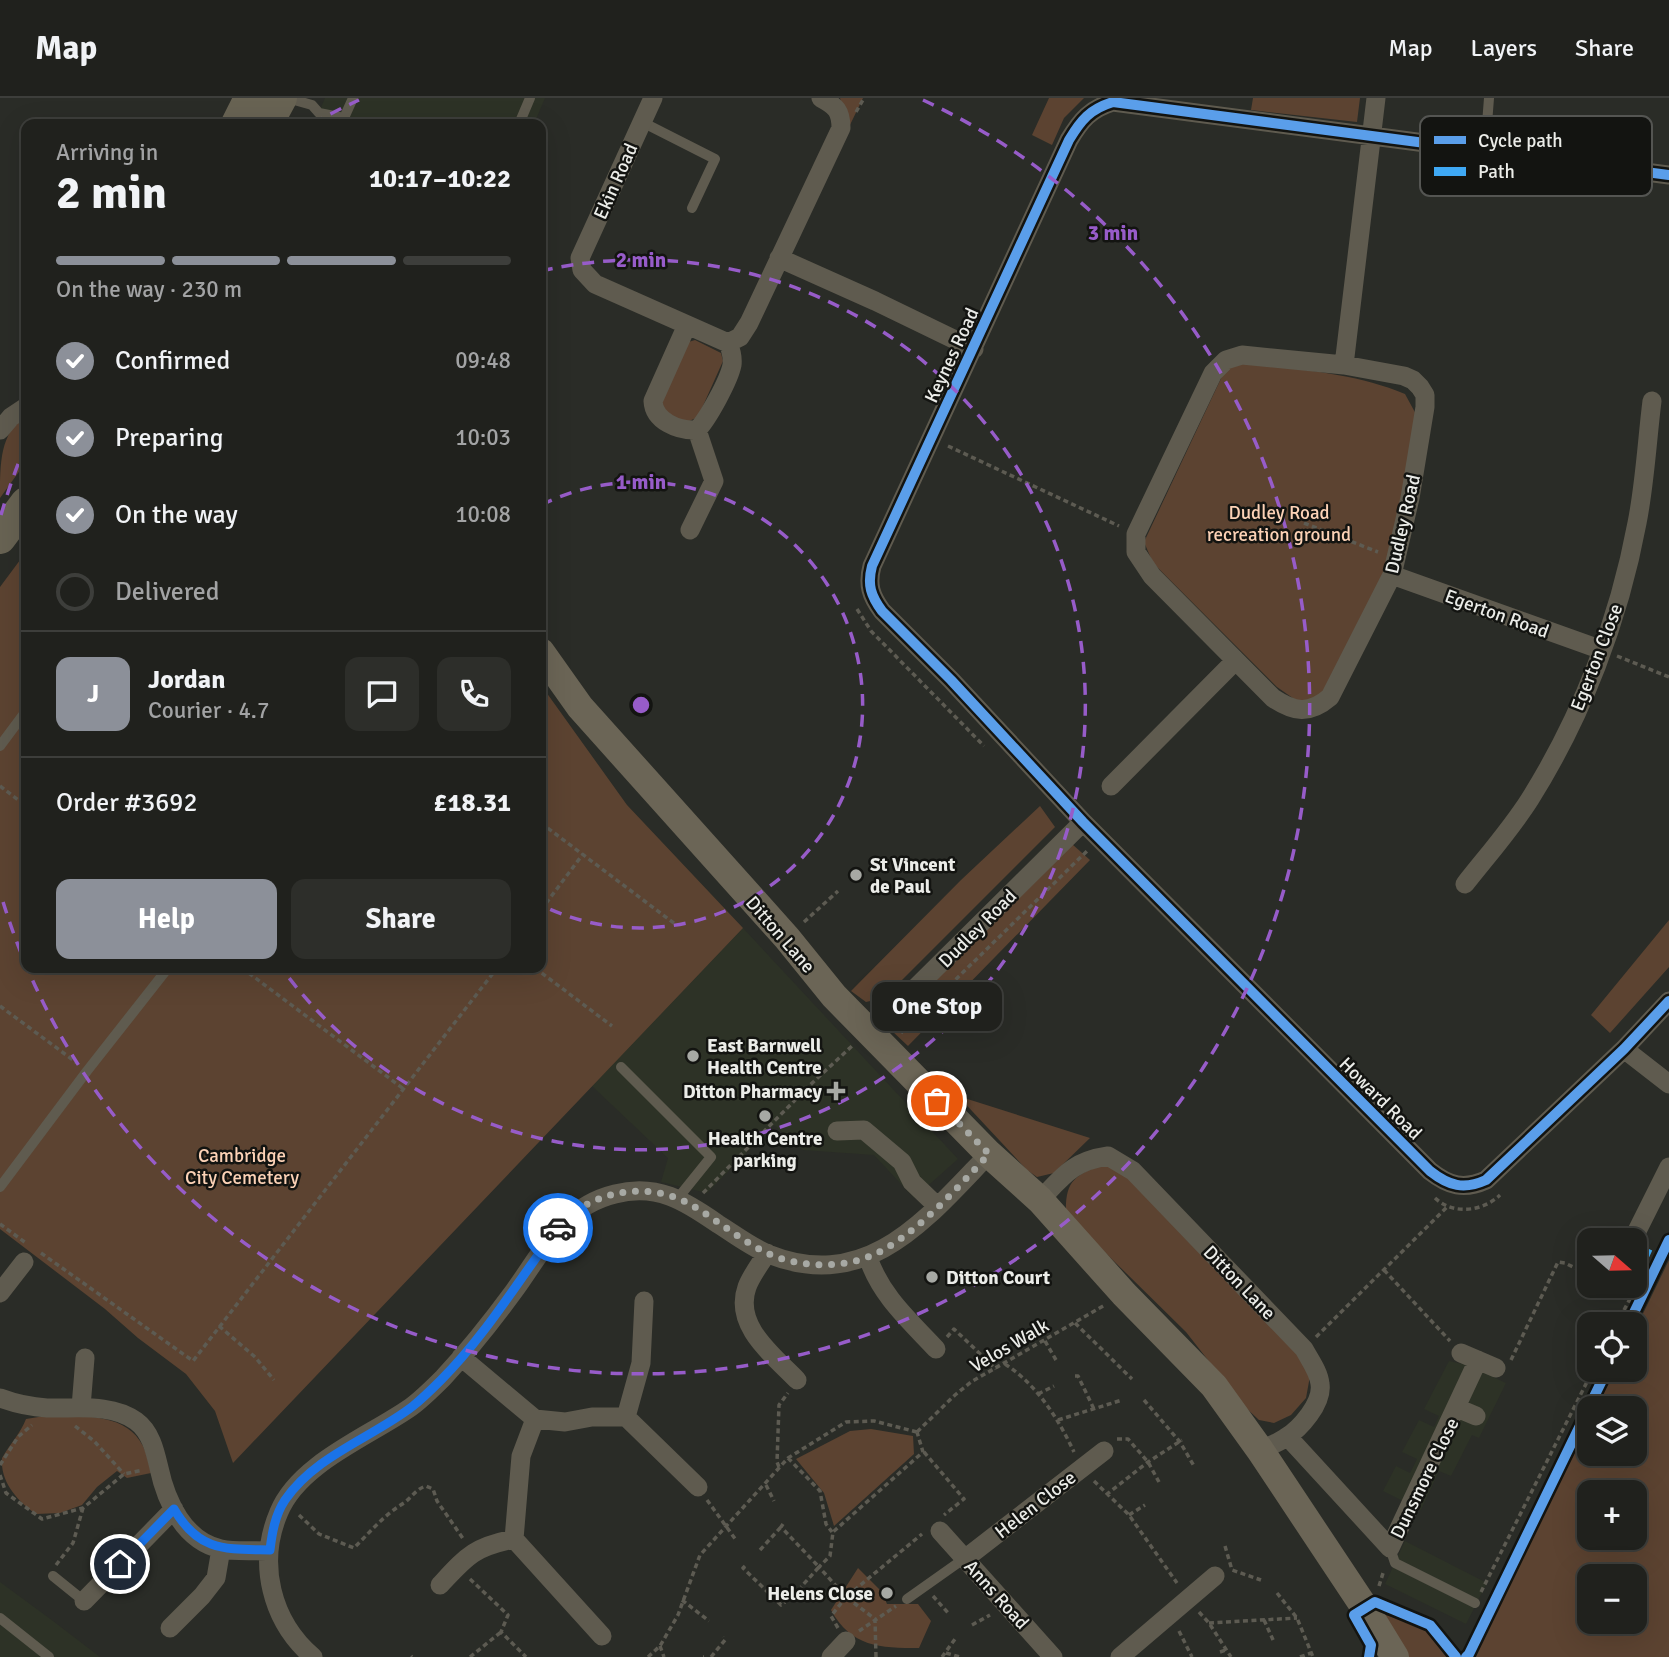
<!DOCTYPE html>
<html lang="en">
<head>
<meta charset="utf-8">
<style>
	:root { --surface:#20211d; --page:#2d2e2a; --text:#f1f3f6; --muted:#a2a3a4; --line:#3d3e3b; --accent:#8c9099 }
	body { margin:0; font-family:Signika,sans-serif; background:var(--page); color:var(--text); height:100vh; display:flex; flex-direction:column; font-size:26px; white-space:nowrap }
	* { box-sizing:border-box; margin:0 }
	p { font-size:23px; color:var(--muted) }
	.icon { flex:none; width:38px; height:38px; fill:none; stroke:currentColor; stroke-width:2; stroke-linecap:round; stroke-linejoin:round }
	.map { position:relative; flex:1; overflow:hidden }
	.details { position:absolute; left:21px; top:21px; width:525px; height:854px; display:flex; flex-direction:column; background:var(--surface); border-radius:14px; box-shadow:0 7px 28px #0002,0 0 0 2px var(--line) }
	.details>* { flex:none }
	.needle { width:46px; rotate:110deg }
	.tools { position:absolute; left:1577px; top:1130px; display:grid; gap:14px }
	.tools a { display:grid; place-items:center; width:70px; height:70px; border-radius:14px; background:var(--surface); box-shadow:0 7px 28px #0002,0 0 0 2px var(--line); font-size:35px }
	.pin { position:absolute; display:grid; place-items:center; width:60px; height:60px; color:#fff; margin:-30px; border:4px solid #fff; border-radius:50%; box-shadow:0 2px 7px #0007 }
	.courier { position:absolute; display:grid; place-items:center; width:70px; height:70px; margin:-35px; border:5px solid #1a73e8; border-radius:50%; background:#fff; color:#222; box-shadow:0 2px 9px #0007 }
	.bubble { position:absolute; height:49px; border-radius:14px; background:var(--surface); box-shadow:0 7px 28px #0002,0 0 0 2px var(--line); font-size:23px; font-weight:800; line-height:49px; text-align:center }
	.headline em { font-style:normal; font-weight:800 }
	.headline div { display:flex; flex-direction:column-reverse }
	.headline { display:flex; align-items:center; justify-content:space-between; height:119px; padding:0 35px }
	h1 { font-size:46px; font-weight:800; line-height:52px }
	.bar { display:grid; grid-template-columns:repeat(4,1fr); gap:10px 7px; align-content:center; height:84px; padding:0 35px }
	.bar i { height:9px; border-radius:5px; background:var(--line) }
	.bar .on { background:var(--accent) }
	.bar p { grid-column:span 4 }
	.line { display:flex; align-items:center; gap:18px; padding:0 35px; border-top:2px solid var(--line) }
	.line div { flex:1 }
	.round { display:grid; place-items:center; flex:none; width:74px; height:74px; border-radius:14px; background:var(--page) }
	ol { padding:0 35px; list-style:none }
	li { display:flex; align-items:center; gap:21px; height:77px }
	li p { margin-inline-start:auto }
	li .icon { padding:7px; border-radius:50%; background:var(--accent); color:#fff; stroke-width:4 }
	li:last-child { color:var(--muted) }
	li i { width:38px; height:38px; border:4px solid var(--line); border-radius:50% }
	.primary-button { display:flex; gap:14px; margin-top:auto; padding:14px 35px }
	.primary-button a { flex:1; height:80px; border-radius:14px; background:var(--accent); color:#fff; font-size:28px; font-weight:800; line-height:80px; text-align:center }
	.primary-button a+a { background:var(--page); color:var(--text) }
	header { display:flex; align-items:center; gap:42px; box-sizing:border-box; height:98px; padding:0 35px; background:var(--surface); border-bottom:2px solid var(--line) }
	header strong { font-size:33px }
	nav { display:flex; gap:38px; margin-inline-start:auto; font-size:24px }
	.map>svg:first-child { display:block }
	.built { fill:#2d3226 }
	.green { fill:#5c4331; fill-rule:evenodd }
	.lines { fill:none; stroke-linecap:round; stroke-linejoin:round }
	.path { stroke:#5d5b52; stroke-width:3.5; stroke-dasharray:5 3.5; stroke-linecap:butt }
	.service { stroke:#5f5b4f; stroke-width:10 }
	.minor { stroke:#5f5b4f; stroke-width:19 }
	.secondary { stroke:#6b6556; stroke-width:28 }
	.primary { stroke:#686353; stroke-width:32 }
	.quiet { stroke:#3fa9f5; stroke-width:9; stroke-dasharray:18 9; stroke-linecap:butt }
	.cycleway-casing { stroke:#131411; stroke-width:15 }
	.cycleway { stroke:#5a9eea; stroke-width:10 }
	.done { stroke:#a7a9a4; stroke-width:7; stroke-dasharray:0 12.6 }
	.route { stroke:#1a73e8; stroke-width:9 }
	.ring { fill:none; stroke:#975cc9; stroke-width:3.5; stroke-dasharray:12 9 }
	.poi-dot { fill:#a7a9a4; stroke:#131411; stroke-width:2.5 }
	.labels { text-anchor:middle; stroke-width:5; stroke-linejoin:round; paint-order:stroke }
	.street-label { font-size:19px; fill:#ebece8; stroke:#131411 }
	.park-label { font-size:19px; fill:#fcd2b6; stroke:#131411 }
	.poi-label { font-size:19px; font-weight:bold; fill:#ebece8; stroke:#131411; text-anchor:start }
	.key { fill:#131411; stroke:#545552; stroke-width:2 }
	.key-label { font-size:19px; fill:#ebece8 }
	.centre { fill:#975cc9; stroke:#131411; stroke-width:3.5 }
	.ring-label { font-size:21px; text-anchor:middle; font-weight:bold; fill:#975cc9; stroke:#131411; stroke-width:5; stroke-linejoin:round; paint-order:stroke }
</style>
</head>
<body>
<header>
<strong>Map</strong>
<nav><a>Map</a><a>Layers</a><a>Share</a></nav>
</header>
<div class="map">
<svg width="1669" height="1559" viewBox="0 0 1669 1559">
	<rect width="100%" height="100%" fill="#2a2c27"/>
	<path class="built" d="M325 0H545L534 26H314Z
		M743 830 958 1061 914 1100 874 1057 803 1052 774 1027 707 1095 661 1084 668 1060 592 988Z
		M1449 1263 1467 1267 1506 1285 1479 1340 1472 1337 1451 1378 1439 1373 1421 1412 1383 1393 1396 1368 1410 1375 1417 1361 1402 1354 1419 1322 1434 1329 1439 1318 1424 1311Z
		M1405 1443 1487 1485 1466 1526 1385 1486Z
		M0 1484 53 1523 100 1559H0Z"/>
	<path class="green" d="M840 0H863L849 29Z
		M1049 0H1084L1064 20 1052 47 1032 37Z
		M1253 0H1360L1357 24 1251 12Z
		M695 242 721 255 723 263 698 319 685 325 662 315 657 307 682 246Z
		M1237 265C1294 271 1352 274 1405 296L1417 318 1406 393 1386 470 1336 579 1314 603H1297L1277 589 1153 465 1144 444 1225 272Z
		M26 316V364L0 400C0 364 0 336 26 316Z
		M26 454V870H541V587L627 707 743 830 233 1365 215 1313 186 1276 138 1240 105 1211 0 1131V489Z
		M1040 708 1055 729 884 900 866 904 851 893 961 782Z
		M1072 746 1090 762 908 948 892 933 894 923Z
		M1669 822V869L1610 935 1591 917Z
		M958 998 1090 1040 1054 1075 1037 1079 1027 1072Z
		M1103 1066 1120 1070 1307 1259 1310 1278 1306 1300 1291 1317 1274 1325 1259 1322 1244 1308 1186 1234 1066 1116C1065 1083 1074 1078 1103 1066Z
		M1669 1162V1559H1474L1589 1325V1356H1634V1311H1596L1615 1272H1634L1635 1232ZM1589 1395H1634V1440H1589ZM1589 1479H1634V1524H1589Z
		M57 1316C87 1319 127 1316 143 1348 147 1356 149 1366 151 1375L127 1380 117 1373 97 1389 82 1407 60 1415 36 1416C19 1404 0 1385 2 1360 10 1346 20 1336 26 1321Z
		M871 1331 913 1338 914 1356 834 1428 824 1395 796 1361 850 1333Z
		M858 1470 882 1494 887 1506H918L931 1523 919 1550C880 1550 851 1549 831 1512Z
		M1382 1516 1427 1529 1452 1559H1408Z"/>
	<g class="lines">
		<path class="path" d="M856 14 864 0
			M948 348 1119 428
			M1304 425 1378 454
			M857 511 871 533 984 648
			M1617 558 1669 579
			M0 688 26 708
			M541 725 675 826
			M541 812 583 756
			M804 824 838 793
			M242 870 405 992
			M535 870 612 928
			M0 908 77 965
			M901 935 1087 753
			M703 1095 809 988 852 948
			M1435 1100C1453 1117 1482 1114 1500 1097
			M0 1126 26 1145
			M41 1155 193 1263 497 870
			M1384 1172 1450 1243
			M1075 1225 1132 1281
			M1616 1227 1632 1197 1627 1188
			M219 1228 255 1259 274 1282
			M947 1239 954 1231 996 1271
			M1316 1239 1447 1109
			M1045 1243 1056 1262
			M1511 1262 1558 1164 1565 1165 1589 1177
			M1005 1266C1037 1287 1058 1320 1074 1354
			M1075 1278H1078L1094 1311
			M1038 1296 1054 1288
			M1144 1302 1180 1344 1194 1368
			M1058 1322 1122 1302
			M75 1328 94 1343 124 1376
			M917 1334 955 1297 971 1284 1105 1207
			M1117 1341H1128L1148 1364 1159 1384
			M924 1354 964 1401 944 1417
			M788 1360 820 1393 826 1426 832 1434
			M0 1367 18 1339 32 1327
			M779 1369 777 1364 779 1307 788 1295
			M0 1377 6 1395 42 1421 83 1410 124 1376 143 1372
			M1094 1383 1129 1417 1177 1485
			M766 1387 774 1403
			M1106 1397 1148 1364 1182 1342
			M707 1402 736 1442
			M299 1417 319 1436 354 1450C370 1434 385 1416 404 1405 412 1399 416 1391 426 1388L433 1391 437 1403 464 1442
			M1129 1417 1145 1407
			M783 1426 781 1429 819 1469 801 1489
			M1225 1448 1232 1472 1261 1482
			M760 1452 781 1429
			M56 1467 73 1445 83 1410
			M745 1468 743 1470 781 1507 785 1504
			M470 1481 508 1517 501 1534 526 1559
			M1379 1488 1384 1472
			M1481 1494 1593 1272
			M1277 1495 1297 1520 1313 1559
			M933 1498 949 1516
			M682 1502 709 1523
			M1199 1514 1209 1525 1231 1559
			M1264 1522 1274 1544
			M1209 1525 1297 1520
			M972 1527 990 1517
			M838 1530 831 1518 846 1499 819 1469 830 1458 833 1434 923 1354 917 1334
			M859 1533 896 1508
			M1179 1533 1192 1559
			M660 1548 664 1559
			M1220 1554 1226 1552
			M946 1555 960 1559
			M411 1558 412 1559
			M470 1559 501 1534
			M648 1559 660 1548 678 1517 700 1457 788 1360 846 1324 874 1323 917 1334
			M703 1559H704
			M711 1559 725 1542 723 1539
			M876 1559 875 1521 846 1499 922 1436
			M942 1559 955 1541
			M1300 1559 1311 1555"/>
		<path class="service" d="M287 0 312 7 319 15 344 20 353 0
			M642 24 715 61 692 110
			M519 26 530 0
			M1485 52 1489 0
			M0 648 26 613
			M621 969 711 1059 678 1100
			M0 1089 87 973 168 870
			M1390 1450 1395 1465 1475 1505
			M53 1478 84 1503
			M907 1501 965 1460
			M0 1520 49 1559"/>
		<path class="minor" d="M653 0 580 160 582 172 595 186 728 245 740 239 749 225 841 30C841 13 836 8 821 0
			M1669 77 1113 4C1090 11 1081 22 1069 42L872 468C867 487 871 498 882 513L951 582 1083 724 1430 1073C1449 1088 1464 1092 1486 1082L1624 951 1669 903
			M779 160 875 203 974 251
			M687 227 653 303C654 323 678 333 697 332 708 321 729 282 732 267 733 259 731 252 728 245
			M1242 257 1344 267 1404 278 1413 282 1420 289 1425 297V309L1410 400 1392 477 1330 599C1309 617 1294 614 1273 600L1152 478 1136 454V436L1213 275 1226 262Z
			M1344 267 1376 0
			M0 332 11 319 26 309
			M690 432 714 383 697 332
			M1392 477 1602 552
			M1111 688 1235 563
			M1465 786C1487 758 1511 731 1530 701 1582 618 1619 522 1637 425 1645 385 1647 343 1652 303
			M870 935 1083 724
			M1624 951 1669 986
			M837 1033 864 1032 902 1064 912 1084 937 1108
			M1040 1102C1063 1078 1073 1063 1108 1058L1133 1073 1304 1251C1310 1262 1319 1274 1320 1286 1323 1305 1300 1331 1285 1340 1278 1345 1269 1348 1260 1352
			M1632 1143 1669 1069
			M767 1155C760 1166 751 1178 747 1189 733 1228 774 1258 797 1282
			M868 1159C880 1197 910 1223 936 1251
			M0 1195 24 1164
			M1461 1255 1496 1270
			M461 1259 535 1321 565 1324 592 1319H626L698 1389
			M0 1300C16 1306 30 1309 47 1310 76 1311 111 1305 136 1323 151 1334 155 1353 159 1370 166 1403 184 1443 221 1451 236 1454 254 1452 269 1453
			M81 1309 85 1260
			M1457 1310 1476 1318
			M626 1319 641 1265 644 1203
			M535 1321 521 1358 514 1441 602 1538
			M1288 1339 1390 1450 1478 1262
			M940 1433 1053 1559
			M966 1460 1104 1353
			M440 1487C467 1458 474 1449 514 1441
			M84 1503 174 1411
			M170 1530 202 1498 216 1480 221 1451
			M313 1559C271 1523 257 1465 279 1414 299 1365 370 1338 411 1309 422 1301 433 1290 443 1280 468 1253 492 1223 514 1193 544 1152 562 1109 615 1096 657 1085 685 1103 718 1126 734 1136 751 1149 768 1156 868 1196 927 1120 989 1056
			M831 1559 846 1543
			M1120 1559 1215 1478"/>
		<path class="secondary" d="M541 554 580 609 787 840 834 898 989 1056 1040 1102 1124 1196 1214 1288 1260 1352 1365 1510 1395 1559"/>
		<path class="primary" d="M237 26 250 0
			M267 26 281 0
			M0 440 26 405"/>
		<path class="quiet" d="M1634 1149 1660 1161"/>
		<defs>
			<path id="cycleway" d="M1669 77 1113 4C1090 11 1081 22 1069 42L872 468C867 487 871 498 882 513L951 582 1083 724 1430 1073C1449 1088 1464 1092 1486 1082L1624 951 1669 903
				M1628 1227 1669 1142
				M1369 1559 1371 1547 1354 1517 1375 1504 1430 1527 1456 1559
				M1466 1559 1469 1556 1607 1272"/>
		</defs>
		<use href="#cycleway" class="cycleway-casing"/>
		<use href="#cycleway" class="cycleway"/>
	</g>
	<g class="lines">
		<path class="done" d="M558 1130C565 1123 573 1114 582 1109 616 1089 659 1087 693 1108 717 1122 739 1141 765 1154 795 1169 837 1171 868 1159 912 1142 957 1090 989 1056L937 1003"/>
		<path class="route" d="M120 1466 174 1411C199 1454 225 1451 270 1452 272 1435 275 1417 285 1402 316 1357 372 1340 413 1308 423 1300 432 1291 441 1282 486 1237 519 1181 558 1130"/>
	</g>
	<g class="ring">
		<path d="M541 407A223 223 0 1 1 541 807"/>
		<path d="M541 173A445 445 0 1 1 283 872"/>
		<path d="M1 417A668 668 0 0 1 26 346M312 26A668 668 0 0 1 359 2M923 2A668 668 0 1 1 1 797"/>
	</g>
	<g class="poi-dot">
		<circle cx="856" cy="777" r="7"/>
		<circle cx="693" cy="958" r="7"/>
		<path d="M832.5 982.5h7v7h7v7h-7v7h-7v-7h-7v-7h7z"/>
		<circle cx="765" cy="1018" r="7"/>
		<circle cx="932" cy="1179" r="7"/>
		<circle cx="887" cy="1495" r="7"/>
	</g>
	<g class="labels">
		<g class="street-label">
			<text transform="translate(615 83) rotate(-66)" y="7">Ekin Road</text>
			<text transform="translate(951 257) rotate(-65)" y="7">Keynes Road</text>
			<text transform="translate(1402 426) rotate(-77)" y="7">Dudley Road</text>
			<text transform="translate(1497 515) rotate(20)" y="7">Egerton Road</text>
			<text transform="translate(1596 559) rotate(-69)" y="7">Egerton Close</text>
			<text transform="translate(977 830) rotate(-45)" y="7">Dudley Road</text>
			<text transform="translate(781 836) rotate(49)" y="7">Ditton Lane</text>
			<text transform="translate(1381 1000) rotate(45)" y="7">Howard Road</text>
			<text transform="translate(1240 1184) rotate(46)" y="7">Ditton Lane</text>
			<text transform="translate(1009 1247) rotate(-30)" y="7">Velos Walk</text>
			<text transform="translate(1424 1380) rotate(-64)" y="7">Dunsmore Close</text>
			<text transform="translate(1035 1406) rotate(-38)" y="7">Helen Close</text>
			<text transform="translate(997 1496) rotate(48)" y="7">Anns Road</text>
		</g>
		<g class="park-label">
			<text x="1279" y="421">Dudley Road<tspan x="1279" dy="22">recreation ground</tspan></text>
			<text x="242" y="1064">Cambridge<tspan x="242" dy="22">City Cemetery</tspan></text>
		</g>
		<g class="poi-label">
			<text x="870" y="773">St Vincent<tspan x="870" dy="22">de Paul</tspan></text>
			<text x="707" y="954">East Barnwell<tspan x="707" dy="22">Health Centre</tspan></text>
			<text x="822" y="1000" text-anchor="end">Ditton Pharmacy</text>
			<text x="765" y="1047" text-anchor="middle">Health Centre<tspan x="765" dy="22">parking</tspan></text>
			<text x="946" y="1186">Ditton Court</text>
			<text x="873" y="1502" text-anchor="end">Helens Close</text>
		</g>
	</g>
	<rect x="1420" y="18" width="232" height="80" rx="10" class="key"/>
	<rect x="1434" y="38" width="32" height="8" fill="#5a9eea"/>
	<rect x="1434" y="69" width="32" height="9" fill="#3fa9f5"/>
	<g class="key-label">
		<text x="1478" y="49">Cycle path</text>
		<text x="1478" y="80">Path</text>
	</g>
	<circle cx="641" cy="607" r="10" class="centre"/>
	<g class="ring-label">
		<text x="1113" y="142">3 min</text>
		<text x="641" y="169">2 min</text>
		<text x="641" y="391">1 min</text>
	</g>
</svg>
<div class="tools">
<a><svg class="needle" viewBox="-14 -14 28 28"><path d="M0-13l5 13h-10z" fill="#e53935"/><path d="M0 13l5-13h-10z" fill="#a2a3a4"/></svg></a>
<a><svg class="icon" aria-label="locate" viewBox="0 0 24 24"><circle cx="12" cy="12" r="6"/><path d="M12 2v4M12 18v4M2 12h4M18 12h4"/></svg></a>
<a><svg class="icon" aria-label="layers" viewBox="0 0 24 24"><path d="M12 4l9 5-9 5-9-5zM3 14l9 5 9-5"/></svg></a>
<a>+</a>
<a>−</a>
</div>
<div class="pin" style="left:937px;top:1003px;background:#ea580c"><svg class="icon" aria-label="bag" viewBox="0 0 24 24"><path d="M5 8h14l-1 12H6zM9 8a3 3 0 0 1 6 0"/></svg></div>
<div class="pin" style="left:120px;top:1466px;background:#1f2937"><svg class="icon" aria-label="home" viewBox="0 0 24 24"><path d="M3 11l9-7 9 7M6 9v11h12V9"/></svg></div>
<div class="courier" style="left:558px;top:1130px"><svg class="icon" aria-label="car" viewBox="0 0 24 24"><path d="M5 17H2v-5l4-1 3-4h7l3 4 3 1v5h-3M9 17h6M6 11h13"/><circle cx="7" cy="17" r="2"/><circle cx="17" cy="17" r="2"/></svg></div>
<div class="bubble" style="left:872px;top:884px;width:130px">One Stop</div>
<section class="details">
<div class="headline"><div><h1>2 min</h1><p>Arriving in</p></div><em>10:17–10:22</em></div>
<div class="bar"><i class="on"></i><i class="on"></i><i class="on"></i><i></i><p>On the way · 230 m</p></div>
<ol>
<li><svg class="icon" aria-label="check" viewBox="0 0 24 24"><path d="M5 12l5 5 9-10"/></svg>Confirmed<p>09:48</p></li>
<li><svg class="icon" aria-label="check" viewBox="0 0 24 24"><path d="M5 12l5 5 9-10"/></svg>Preparing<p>10:03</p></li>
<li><svg class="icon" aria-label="check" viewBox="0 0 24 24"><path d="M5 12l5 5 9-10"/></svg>On the way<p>10:08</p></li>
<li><i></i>Delivered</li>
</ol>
<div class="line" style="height:126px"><b class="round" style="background:var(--accent);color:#fff">J</b><div><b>Jordan</b><p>Courier · 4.7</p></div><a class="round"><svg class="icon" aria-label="chat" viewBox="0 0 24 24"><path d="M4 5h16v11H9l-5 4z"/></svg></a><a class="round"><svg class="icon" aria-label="phone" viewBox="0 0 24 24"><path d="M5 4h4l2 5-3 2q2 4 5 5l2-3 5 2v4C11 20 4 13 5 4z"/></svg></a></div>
<div class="line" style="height:91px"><div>Order #3692</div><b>£18.31</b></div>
<div class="primary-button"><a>Help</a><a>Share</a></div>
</section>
</div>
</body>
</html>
